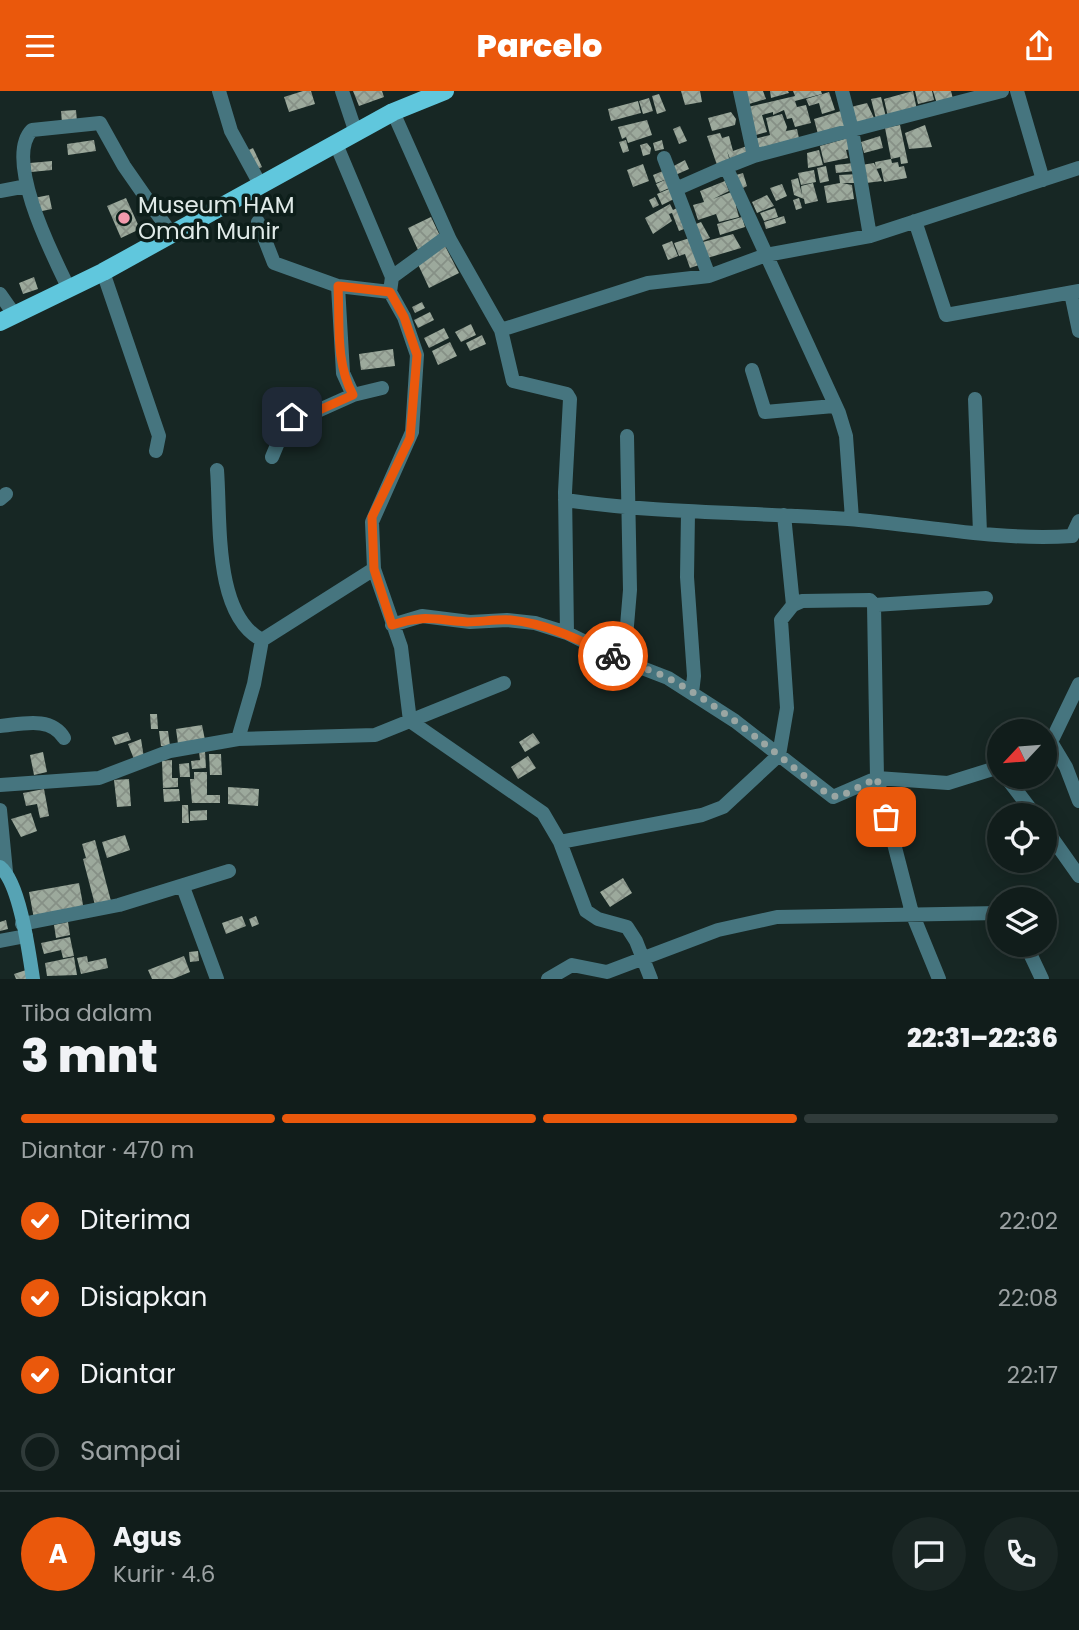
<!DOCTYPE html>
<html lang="id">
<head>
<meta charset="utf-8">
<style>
	:root { --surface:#111d1b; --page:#1a2624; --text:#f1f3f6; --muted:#9ca2a3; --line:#303b3a; --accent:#ea580c }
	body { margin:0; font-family:Poppins,sans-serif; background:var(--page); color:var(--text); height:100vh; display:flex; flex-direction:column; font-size:26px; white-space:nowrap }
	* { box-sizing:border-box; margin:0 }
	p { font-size:23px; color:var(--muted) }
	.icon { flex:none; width:38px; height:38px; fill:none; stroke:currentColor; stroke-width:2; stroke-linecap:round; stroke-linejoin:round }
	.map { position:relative; height:888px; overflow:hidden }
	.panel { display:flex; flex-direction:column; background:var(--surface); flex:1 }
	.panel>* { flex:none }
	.needle { width:46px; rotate:244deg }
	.controls { position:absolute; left:987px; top:628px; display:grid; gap:14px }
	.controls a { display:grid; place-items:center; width:70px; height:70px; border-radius:50%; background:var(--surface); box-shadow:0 4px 18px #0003,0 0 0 2px var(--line); font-size:35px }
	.pin { position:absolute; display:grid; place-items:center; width:60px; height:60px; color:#fff; margin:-30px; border-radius:14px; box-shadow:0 4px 10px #0006 }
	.courier { position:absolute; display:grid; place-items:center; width:70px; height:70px; margin:-35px; border:5px solid #ea580c; border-radius:50%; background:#fff; color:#222; box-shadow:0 2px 9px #0007 }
	.summary em { font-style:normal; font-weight:800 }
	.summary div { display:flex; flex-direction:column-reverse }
	.summary { display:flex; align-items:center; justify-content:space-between; height:119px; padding:0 21px }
	h1 { font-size:46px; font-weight:800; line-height:52px }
	.bar { display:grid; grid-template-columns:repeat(4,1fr); gap:10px 7px; align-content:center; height:84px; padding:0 21px }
	.bar i { height:9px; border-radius:5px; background:var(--line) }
	.bar .on { background:var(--accent) }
	.bar p { grid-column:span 4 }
	.line { display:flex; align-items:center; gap:18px; padding:0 21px; border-top:2px solid var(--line) }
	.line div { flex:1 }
	.round { display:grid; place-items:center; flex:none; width:74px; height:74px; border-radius:37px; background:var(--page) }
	ol { padding:0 21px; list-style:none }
	li { display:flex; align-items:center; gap:21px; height:77px }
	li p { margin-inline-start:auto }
	li .icon { padding:7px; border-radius:50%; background:var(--accent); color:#fff; stroke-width:4 }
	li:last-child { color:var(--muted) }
	li i { width:38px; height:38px; border:4px solid var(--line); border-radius:50% }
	header { display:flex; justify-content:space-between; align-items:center; height:91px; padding:0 21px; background:var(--accent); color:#fff; font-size:32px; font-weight:800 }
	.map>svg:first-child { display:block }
	.building { fill:url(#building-cross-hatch) }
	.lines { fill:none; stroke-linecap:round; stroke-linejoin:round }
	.street { stroke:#46757f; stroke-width:14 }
	.secondary { stroke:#56a3b4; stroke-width:14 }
	.primary { stroke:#60c7dd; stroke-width:18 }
	.done { stroke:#9aa6a3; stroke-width:7; stroke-dasharray:0 12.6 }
	.route { stroke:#ea580c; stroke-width:9 }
	.poi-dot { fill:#f29aad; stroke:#0d1e1a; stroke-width:2.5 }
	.labels { text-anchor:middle; stroke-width:7; stroke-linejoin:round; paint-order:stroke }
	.poi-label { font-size:23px; fill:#e0eae8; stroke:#0d1e1a; text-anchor:start }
</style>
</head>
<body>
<header><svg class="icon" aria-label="menu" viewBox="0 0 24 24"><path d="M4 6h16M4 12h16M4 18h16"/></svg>Parcelo<svg class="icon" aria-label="share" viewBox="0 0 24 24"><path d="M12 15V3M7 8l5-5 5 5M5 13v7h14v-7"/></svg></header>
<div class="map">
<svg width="1079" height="888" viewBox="0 0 1079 888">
	<defs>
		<pattern id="building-cross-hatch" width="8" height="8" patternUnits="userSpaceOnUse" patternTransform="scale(1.75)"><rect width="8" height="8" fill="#9ca99c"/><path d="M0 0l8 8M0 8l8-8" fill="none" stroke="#869086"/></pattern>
	</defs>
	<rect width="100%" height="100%" fill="#172724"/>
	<path class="building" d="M303 0H311L315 13 289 21 284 6Z
		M353 0H382L384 6 359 15Z
		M681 0H700L702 11 685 14Z
		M745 0H763L766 8 749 13Z
		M770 0H788L789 2 771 7Z
		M793 0H821L822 3 795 10 797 16 806 14 811 32 795 36 792 27 787 28 784 19 773 24V21L762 24 767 41 756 44 748 16 795 5Z
		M913 0 917 19 888 26 884 8Z
		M915 0H932L934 9 918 13Z
		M933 0H951L954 12 938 16Z
		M829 1 835 19 822 23 819 12 809 15 806 8Z
		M659 3 666 20 657 23 652 5Z
		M881 6 886 26 876 28 871 8Z
		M649 7 653 20 643 23 639 10Z
		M638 10 641 22 611 30 608 18Z
		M867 12 875 29 857 37 851 16Z
		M76 19 77 31 62 32 61 20Z
		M841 20 846 35 819 47 814 28Z
		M731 21 736 28 735 34 712 40 708 27Z
		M782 23 787 36 786 40 797 38 800 52 757 63 754 48 770 44 766 27Z
		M647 29 652 44 628 52 626 46 622 48 618 36Z
		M900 34 908 72 901 73 900 66 891 68 885 37Z
		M925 34 932 56 909 58 905 42Z
		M680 35 687 50 679 53 673 38Z
		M720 42 722 47 729 45 733 60 747 55 750 62 732 73 727 60 731 74 718 77 707 45Z
		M880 45 883 57 864 62 861 51Z
		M848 47 851 58 846 59 848 67 824 72 820 55Z
		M94 49 96 60 68 64 67 53Z
		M626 49 629 60 623 62 619 51Z
		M662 49 664 58 655 60 653 52Z
		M647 52 651 57 650 63 643 65 640 54Z
		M253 57 262 76 253 80 244 61Z
		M819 59 823 74 808 77 807 62Z
		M891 68 892 72 898 71 899 76 904 75 907 87 884 91 881 77 876 78 875 71Z
		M685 69 689 78 673 85 670 77Z
		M52 70V79L31 81 30 72Z
		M854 72 855 80 836 82 835 74Z
		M874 72 882 90 866 92 861 74Z
		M643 73 649 90 633 96 627 79Z
		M826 75 829 90 820 92 817 77Z
		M668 78 674 95 660 101 656 93 667 88 656 92 653 84Z
		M814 79 816 91 801 94 798 82Z
		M743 82 747 95 741 98 736 84Z
		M859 83 861 92H842L852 94 854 108 827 112 824 95 840 92 839 84Z
		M798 87 802 104 801 95 813 92 818 110 805 113 804 108 794 104 791 89Z
		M725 90 729 100 713 108 734 100 740 113 736 115 739 126 719 131 716 123 698 129 693 114 704 111 700 100Z
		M782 93 787 105 776 110 770 97Z
		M674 96 678 106 662 114 657 103Z
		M49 104 52 118 37 121 34 107Z
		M767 104 774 115 757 122 752 111Z
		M655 106 659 114 653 117 649 109Z
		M126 107 140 138 121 147 107 115Z
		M799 107 802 117 796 119 793 109Z
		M670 113 673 119 681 115 689 136 679 140 672 122 669 123 672 130 653 143 645 127Z
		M775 117 778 126 764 130 760 122Z
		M784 125 786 132 766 138 764 131Z
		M431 126 441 147 418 159 408 137Z
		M742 126 745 136 720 144 717 133Z
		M701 131 710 147 698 152 691 135Z
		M733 143 741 157 704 168 699 152Z
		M693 146 702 173 690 177 685 163 679 165 674 152Z
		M672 150 678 165 668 169 662 154Z
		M445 155 459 182 429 197 416 169Z
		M34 186 38 198 23 203 19 192Z
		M422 211 425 217 415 222 412 216Z
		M430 221 434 229 418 237 414 229Z
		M471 233 476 244 461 251 455 241Z
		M444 237 449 247 429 257 424 247Z
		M482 244 486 253 470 260 466 252Z
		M450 251 457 265 438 274 432 260Z
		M393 258 395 275 361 279 359 263Z
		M150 623H157L158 638H151Z
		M202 634 205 649 178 653 176 638Z
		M159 640H168L170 655H161Z
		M128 641 131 649 115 654 112 646Z
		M533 642 540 652 525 661 519 651Z
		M141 648 144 667 135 671 128 653Z
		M199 660H205L206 677 192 678 191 670 200 669Z
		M43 661 47 681 34 684 30 664Z
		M209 663H221L222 684H210Z
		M528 665 536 677 518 688 511 676Z
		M172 669V687H178V696L163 697 162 670Z
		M189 672 190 686H180L179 673Z
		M194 681H207V704H220V712H192L190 688H194Z
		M129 688 131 715 117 716 114 689Z
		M228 696 259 698 258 715 228 713Z
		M44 698 49 725 40 727 37 713 26 715 23 702Z
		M163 698H179L180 710 164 711Z
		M182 714H188L189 732H182Z
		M207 719V729L190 730V720Z
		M31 722 37 740 21 746 11 728Z
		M125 744 130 759 107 767 102 751Z
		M95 749 112 814 96 818 83 768 86 767 82 753Z
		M623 787 632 802 610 816 600 801Z
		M79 792 84 819 34 828 29 801Z
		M242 825 246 835 226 843 222 832Z
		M256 825 259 833 252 836 249 828Z
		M6 829 8 838 0 840V831Z
		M68 831 70 844 56 847 54 834Z
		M70 846 74 865 63 867 61 859 44 863 41 852Z
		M198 860 199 870 190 871 189 861Z
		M87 865 88 871 106 867 108 877 81 883 77 867Z
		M184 865 190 881 173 888H152L148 879Z
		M74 866 77 884 47 885 45 872Z
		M29 878 26 888H16L14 883Z"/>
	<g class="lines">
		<path class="street" d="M219 0 231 40 261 95
			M342 0 356 42
			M740 0 754 65
			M842 0 852 39 754 65 726 76 839 322 846 345 852 428
			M1017 0 1043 89
			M393 21 450 149 501 239 513 290 567 303 570 308 565 401 567 542
			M664 67 709 185
			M676 98 726 76
			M0 100 27 95
			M915 130 946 224 1079 200
			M258 131 274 172 338 195 390 201 392 186 336 53
			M870 145 852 39 1002 0
			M103 181 159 345 156 360
			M392 186 448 145
			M69 198C54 167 3 68 32 39L100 32 124 75 172 144
			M390 201 404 226 417 264 412 341 372 431 374 478 401 556 410 630 543 722 560 751 586 820 598 828 627 836 636 850 651 888
			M1071 202 1079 240
			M0 203 14 223
			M501 239 648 192 709 185 766 164 870 145 1079 77
			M752 279 765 321 834 315
			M353 304 382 297
			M975 308 980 442
			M272 366 288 328 315 321 353 304 343 282 338 195
			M217 379C221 428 213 524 262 549L374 478
			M0 408 6 403
			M565 409C660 423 753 421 848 428 923 434 997 450 1072 445L1079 430
			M688 422 687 486 694 585 692 602
			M784 424 793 514
			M874 514 986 507
			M392 534 422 525 470 531 507 529 535 532 567 542 624 570 668 587 735 630 833 706 877 687 948 692 999 676
			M624 570 630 499 627 345
			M0 635C22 633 51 625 64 647
			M238 648 375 644 504 592
			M1051 651 1066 676 1079 710
			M1045 654 1051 651 1079 593
			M1006 686 1035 724
			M0 694 99 687 170 660 238 648 254 593 262 549
			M0 719 6 781
			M1045 737 1079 785
			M560 751 702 724 723 716 779 664 787 617 781 529 793 514 802 510 870 509 874 514 877 687 912 822 939 888
			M183 796 217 888
			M22 833 119 814 229 780
			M0 850 26 845
			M1026 854 1042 888
			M548 888 572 874 607 881 718 839 777 826 999 822"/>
		<path class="secondary" d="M0 776C20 792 29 862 33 888"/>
		<path class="primary" d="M0 231 103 181 393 21 445 0"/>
	</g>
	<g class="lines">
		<path class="done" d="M613 565C631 574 650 578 668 587 727 618 776 664 829 704L839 706 877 687 886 726"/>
		<path class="route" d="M292 326 315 321 353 304C335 271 340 232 338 195L390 201 404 226 417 264 410 347 372 426 374 478 392 534C425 523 435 529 467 531 482 531 496 528 511 529 549 533 579 549 613 565"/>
	</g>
	<circle class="poi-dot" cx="124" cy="127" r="7"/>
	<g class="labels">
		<g class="poi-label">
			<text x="138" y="122">Museum HAM<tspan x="138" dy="26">Omah Munir</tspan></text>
		</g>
	</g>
</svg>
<div class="controls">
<a><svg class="needle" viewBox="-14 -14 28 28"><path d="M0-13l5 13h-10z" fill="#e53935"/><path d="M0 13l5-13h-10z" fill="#9ca2a3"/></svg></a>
<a><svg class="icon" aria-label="locate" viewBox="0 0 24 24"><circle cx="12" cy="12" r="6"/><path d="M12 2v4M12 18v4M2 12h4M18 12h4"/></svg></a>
<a><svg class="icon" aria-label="layers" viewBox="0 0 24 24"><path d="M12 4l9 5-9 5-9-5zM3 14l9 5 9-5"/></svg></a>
</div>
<div class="pin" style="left:886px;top:726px;background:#ea580c"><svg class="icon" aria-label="bag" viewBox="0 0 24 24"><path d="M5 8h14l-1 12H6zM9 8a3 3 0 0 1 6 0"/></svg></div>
<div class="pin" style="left:292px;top:326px;background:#1f2937"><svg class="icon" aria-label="home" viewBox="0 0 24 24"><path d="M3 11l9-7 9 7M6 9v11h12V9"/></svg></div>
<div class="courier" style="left:613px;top:565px"><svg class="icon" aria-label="bike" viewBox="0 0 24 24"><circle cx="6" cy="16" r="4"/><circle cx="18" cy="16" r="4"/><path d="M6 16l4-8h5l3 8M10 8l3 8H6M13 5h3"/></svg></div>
</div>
<section class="panel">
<div class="summary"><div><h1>3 mnt</h1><p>Tiba dalam</p></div><em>22:31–22:36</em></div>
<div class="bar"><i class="on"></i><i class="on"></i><i class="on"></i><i></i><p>Diantar · 470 m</p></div>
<ol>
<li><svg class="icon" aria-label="check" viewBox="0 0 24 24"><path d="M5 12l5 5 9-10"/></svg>Diterima<p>22:02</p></li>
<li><svg class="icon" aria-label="check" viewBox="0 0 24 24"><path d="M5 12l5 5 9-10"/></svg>Disiapkan<p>22:08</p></li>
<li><svg class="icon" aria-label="check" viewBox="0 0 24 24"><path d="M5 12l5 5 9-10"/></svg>Diantar<p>22:17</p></li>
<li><i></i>Sampai</li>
</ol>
<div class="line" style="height:126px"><b class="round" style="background:var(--accent);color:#fff">A</b><div><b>Agus</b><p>Kurir · 4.6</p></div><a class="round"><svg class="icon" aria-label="chat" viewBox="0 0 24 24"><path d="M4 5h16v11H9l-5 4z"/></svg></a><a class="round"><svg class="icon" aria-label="phone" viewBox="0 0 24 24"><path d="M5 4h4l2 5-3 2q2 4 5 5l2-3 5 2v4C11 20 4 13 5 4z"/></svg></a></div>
</section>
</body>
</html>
